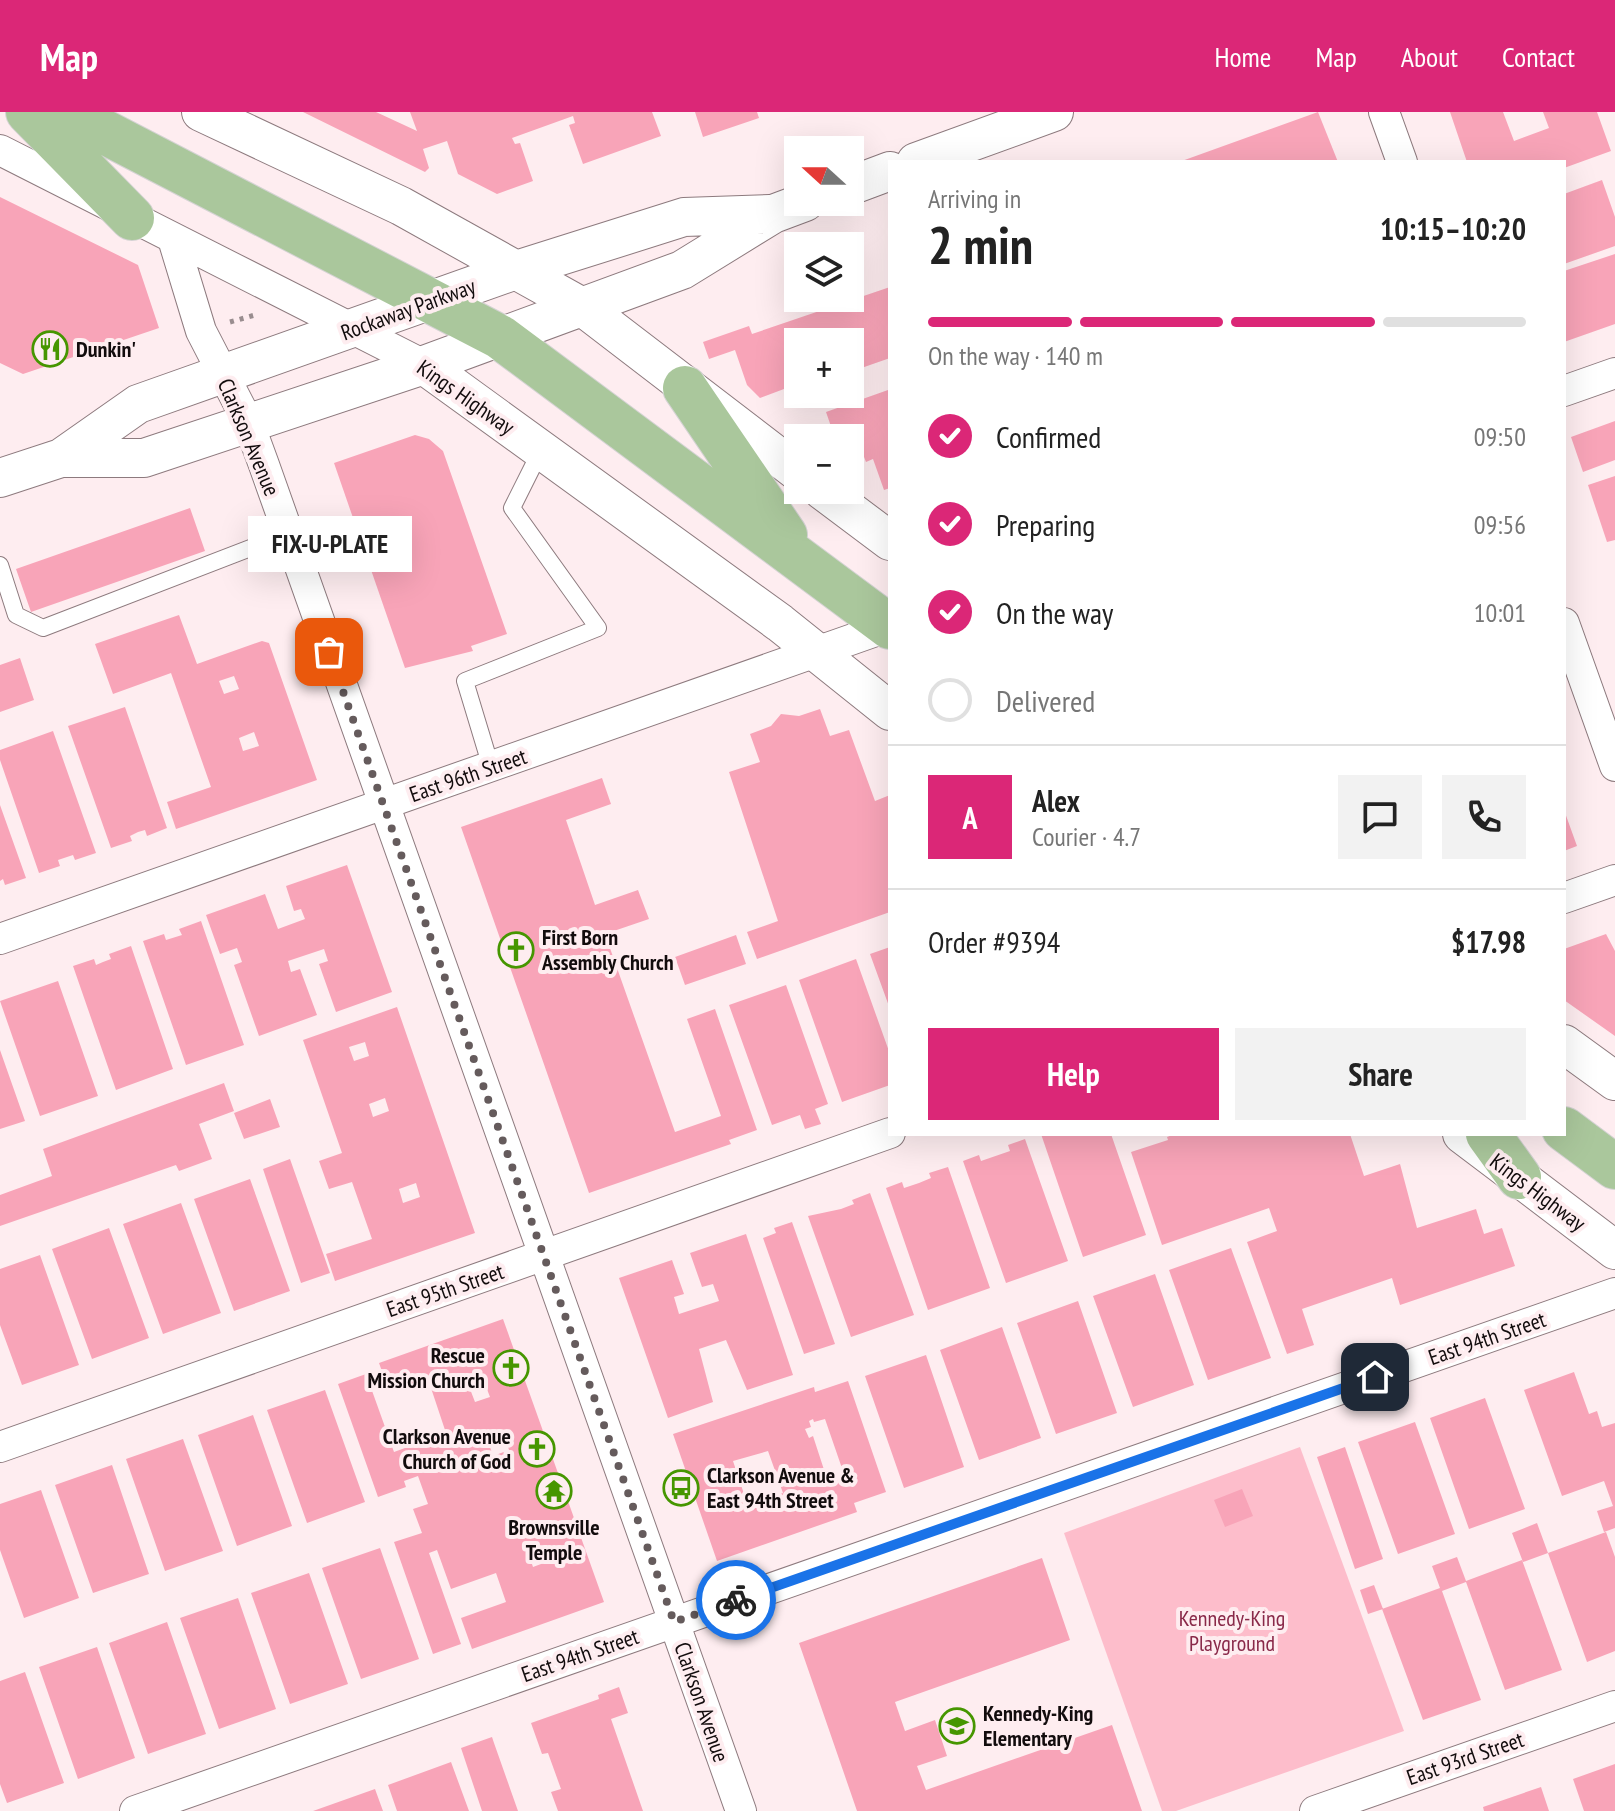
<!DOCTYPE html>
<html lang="en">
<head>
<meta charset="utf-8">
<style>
	:root { --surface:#fff; --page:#f2f2f2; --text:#222; --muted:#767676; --line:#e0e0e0; --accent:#db2777 }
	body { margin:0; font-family:"PT Sans Narrow",sans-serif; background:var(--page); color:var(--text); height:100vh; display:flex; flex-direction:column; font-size:30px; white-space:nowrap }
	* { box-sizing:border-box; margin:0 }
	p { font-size:26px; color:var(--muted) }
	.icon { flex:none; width:44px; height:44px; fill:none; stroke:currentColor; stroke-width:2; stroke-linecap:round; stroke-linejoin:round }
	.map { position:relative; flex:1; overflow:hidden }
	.drawer { position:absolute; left:888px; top:48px; width:678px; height:976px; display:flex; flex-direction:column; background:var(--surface); border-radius:0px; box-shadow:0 8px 32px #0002 }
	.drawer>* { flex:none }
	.needle { width:52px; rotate:291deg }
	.fabs { position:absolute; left:784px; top:24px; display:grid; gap:16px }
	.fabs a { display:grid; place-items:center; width:80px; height:80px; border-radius:0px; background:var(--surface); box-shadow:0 8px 32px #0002; font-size:40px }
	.pin { position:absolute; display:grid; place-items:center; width:68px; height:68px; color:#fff; margin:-34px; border-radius:16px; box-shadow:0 4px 12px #0006 }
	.courier { position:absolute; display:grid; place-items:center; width:80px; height:80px; margin:-40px; border:6px solid #1a73e8; border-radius:50%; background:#fff; color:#222; box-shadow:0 2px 10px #0007 }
	.bubble { position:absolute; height:56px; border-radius:0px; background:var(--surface); box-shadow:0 8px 32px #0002; font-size:26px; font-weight:700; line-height:56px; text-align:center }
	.headline em { font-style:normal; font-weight:700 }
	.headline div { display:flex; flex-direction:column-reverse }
	.headline { display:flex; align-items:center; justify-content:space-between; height:136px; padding:0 40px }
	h1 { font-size:52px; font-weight:700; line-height:60px }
	.bar { display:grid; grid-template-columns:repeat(4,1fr); gap:12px 8px; align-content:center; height:96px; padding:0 40px }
	.bar i { height:10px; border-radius:6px; background:var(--line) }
	.bar .current { background:var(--accent) }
	.bar p { grid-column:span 4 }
	.line { display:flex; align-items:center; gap:20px; padding:0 40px; border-top:2px solid var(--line) }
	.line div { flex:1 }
	.round { display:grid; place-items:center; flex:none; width:84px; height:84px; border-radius:0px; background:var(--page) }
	ol { padding:0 40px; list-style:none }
	li { display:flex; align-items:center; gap:24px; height:88px }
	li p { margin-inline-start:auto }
	li .icon { padding:8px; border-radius:50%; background:var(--accent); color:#fff; stroke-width:4 }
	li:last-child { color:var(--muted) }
	li i { width:44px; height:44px; border:4px solid var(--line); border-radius:50% }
	.button { display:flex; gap:16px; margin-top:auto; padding:16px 40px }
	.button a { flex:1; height:92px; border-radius:0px; background:var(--accent); color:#fff; font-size:32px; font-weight:700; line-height:92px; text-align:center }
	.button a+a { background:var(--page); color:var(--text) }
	header { display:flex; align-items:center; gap:48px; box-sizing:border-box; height:112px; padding:0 40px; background:var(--accent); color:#fff }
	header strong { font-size:38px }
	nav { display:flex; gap:44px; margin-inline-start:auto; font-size:28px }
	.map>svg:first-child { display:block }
	.green { fill:#fdbdcb }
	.building { fill:#f8a4b8; fill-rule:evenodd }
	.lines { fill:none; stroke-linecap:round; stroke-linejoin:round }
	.service-casing { stroke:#8d7a7e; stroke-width:18 }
	.minor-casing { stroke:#8d7a7e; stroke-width:32 }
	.tertiary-casing { stroke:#8d7a7e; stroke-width:40 }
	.primary-casing { stroke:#d4d3d3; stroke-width:46 }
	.path { stroke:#998d8f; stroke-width:5; stroke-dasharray:4 6; stroke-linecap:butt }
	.service { stroke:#fff; stroke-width:16 }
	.minor { stroke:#fff; stroke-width:30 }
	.tertiary { stroke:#fff; stroke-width:38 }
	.primary { stroke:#aac79c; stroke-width:44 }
	.done { stroke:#655b5c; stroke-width:8; stroke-dasharray:0 14.4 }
	.route { stroke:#1a73e8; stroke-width:10 }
	.labels { text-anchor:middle; stroke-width:8; stroke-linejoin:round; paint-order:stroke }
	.street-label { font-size:22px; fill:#120c0d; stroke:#feedf0 }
	.poi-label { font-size:22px; font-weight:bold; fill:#120c0d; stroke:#feedf0; text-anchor:start }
	.park-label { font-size:22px; fill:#892949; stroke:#feedf0 }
</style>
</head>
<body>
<header>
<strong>Map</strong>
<nav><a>Home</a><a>Map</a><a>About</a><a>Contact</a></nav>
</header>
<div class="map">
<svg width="1615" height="1699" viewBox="0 0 1615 1699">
	<rect width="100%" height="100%" fill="#feedf0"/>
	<path class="green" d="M1300 1335 1404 1619 1176 1699H1162L1064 1421Z"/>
	<path class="building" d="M303 0H376L417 19 410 0H652L661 24 583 52 569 13 575 11 573 4 512 26 515 32 520 31 533 69 497 82 458 62 447 29 423 37 429 56 425 60Z
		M695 0H757L759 6 703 25Z
		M1318 0 1338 50H1179Z
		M1450 0H1503L1514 29 1549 16 1543 0H1597L1611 39 1564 56V50H1467Z
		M1602 68 1615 105V134L1564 152V82Z
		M0 85 138 153 159 216 23 262 0 251Z
		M1615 142V212L1564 230V159Z
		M890 175V246L850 260V230H798V278L786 282 784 277 760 286 747 273 735 238 709 247 703 230 749 214 752 222Z
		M888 278 890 376 884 378 873 347 866 350 855 322 835 326 826 300Z
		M1615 309V348L1583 360 1571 325Z
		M415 323 429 327 443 339 507 522 471 534 473 539 405 556 334 351Z
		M1615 364V428L1607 430 1588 373Z
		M190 396 205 439 31 500 16 457Z
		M179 503 197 552 262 529 269 531 317 668 176 717 167 690 211 675 171 561 113 582 95 532ZM234 564 239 577 224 582 219 569ZM254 620 259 634 243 639 239 626Z
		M20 546 34 588 0 600V553Z
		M125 595 167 716 147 724 145 718 138 720 130 724 132 729 111 736 68 614Z
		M820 597 830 624 849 618 875 689 890 683V800L757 847 747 820 778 809 729 660 760 650 750 622 771 614 781 602 799 604Z
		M53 619 96 741 75 748 73 743 58 748 60 754 39 761 0 648V638Z
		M602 666 611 692 566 708 595 793 638 778 649 807 605 822 675 1020 721 1004 687 907 715 897 757 1018 729 1028 731 1032 589 1081 461 715Z
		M0 693 26 766 5 773 3 767 0 769Z
		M1564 698 1577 734 1564 739Z
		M347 753 392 880 336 900 319 852 328 849 324 837 288 849 291 860 300 857 317 903 259 924 234 853 242 850 237 836 220 842 206 803 265 782 278 817 305 807 301 797 294 799 286 774Z
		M201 809 244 933 186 953 143 829 164 822 166 828 182 823 179 817Z
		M1606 822 1615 839V924L1564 888V837Z
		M736 823 746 852 685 873 675 845Z
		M131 834 173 957 116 978 73 854 94 847 96 853 103 850 111 847 109 842Z
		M890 835V897L870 842Z
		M856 847 890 942V973L842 990 799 868Z
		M58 869 98 984 40 1004 0 889Z
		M786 873 828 992 815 997 821 1012 805 1017 800 1003 772 1013 729 893Z
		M397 895 475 1121 335 1169 326 1142 372 1127 352 1070 329 1077 319 1049 342 1041 303 928ZM365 930 369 944 354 949 349 935ZM385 986 389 999 373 1005 369 992ZM416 1071 420 1085 403 1091 399 1077Z
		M0 938 25 1009 0 1017Z
		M224 971 234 999 199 1012 212 1047 179 1059 176 1053 0 1114V1083L52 1064 43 1037Z
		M270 987 280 1015 244 1027 234 1001Z
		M1041 1022H1111L1146 1123 1083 1145Z
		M1175 1022H1350L1364 1064 1400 1052 1417 1116 1476 1097 1484 1122 1502 1116 1515 1154 1400 1193 1392 1166 1302 1197 1314 1233 1287 1242 1247 1130 1277 1119 1269 1096 1162 1133 1131 1040 1168 1028 1167 1025Z
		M1025 1027 1068 1149 1006 1171 963 1049 979 1043 981 1049 1010 1039 1008 1033Z
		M290 1047 330 1161 301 1171 263 1057Z
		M948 1055 990 1176 928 1198 886 1076 902 1070 904 1076 919 1071 931 1066 929 1061Z
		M250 1067 290 1179 234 1199 194 1087Z
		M870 1081 914 1203 851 1225 808 1104 841 1097 854 1092 852 1088Z
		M181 1091 221 1201 163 1222 123 1112Z
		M792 1110 835 1232 804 1242 763 1126 776 1121 774 1116Z
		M109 1116 149 1226 92 1247 52 1137Z
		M746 1122 793 1263 747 1278 726 1228 699 1237 713 1290 668 1306 619 1166 672 1148 684 1182 674 1185 679 1202 719 1189 713 1172 702 1175 690 1141Z
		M1231 1136 1271 1246 1208 1268 1169 1158Z
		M40 1143 79 1253 22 1273 0 1213V1157Z
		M1155 1162 1194 1273 1133 1295 1093 1184Z
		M1078 1189 1117 1301 1056 1322 1017 1211Z
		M503 1207 604 1490 472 1537 461 1506 506 1490 496 1461 451 1477 437 1438 429 1441 461 1532 433 1542 394 1430 422 1421 413 1397 428 1392 418 1364 404 1369 406 1375 378 1385 338 1272 366 1262 394 1340 446 1321 429 1270 412 1276 409 1269 388 1276 379 1251ZM485 1272 490 1285 475 1290 470 1277ZM505 1326 509 1338 493 1344 489 1332ZM544 1437 549 1449 533 1455 529 1443Z
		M1002 1215 1041 1326 979 1348 940 1238Z
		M926 1243 964 1355 904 1376 865 1264Z
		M1574 1260 1589 1302 1597 1299 1602 1315 1615 1311V1416L1604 1420 1597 1399 1613 1394 1604 1369 1562 1384 1524 1278Z
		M848 1269 886 1380 854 1391 857 1400 717 1449 673 1322 814 1275 815 1280ZM813 1307 814 1310 825 1307 845 1365 828 1370 813 1324 809 1326 805 1317 811 1315 809 1309ZM768 1339 783 1381 748 1394 733 1349Z
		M325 1278 365 1390 307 1411 267 1298Z
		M1485 1286 1525 1397 1469 1417 1430 1306Z
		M253 1303 292 1414 237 1434 198 1323Z
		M1415 1310 1455 1422 1398 1442 1358 1330Z
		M183 1327 223 1439 165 1459 126 1347Z
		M1345 1335 1383 1447 1355 1457 1317 1345Z
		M112 1353 149 1462 93 1481 55 1373Z
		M1242 1377 1253 1404 1225 1415 1214 1388Z
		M41 1378 79 1486 24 1506 0 1438V1392Z
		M1537 1411 1548 1441 1523 1450 1512 1421Z
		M1606 1420 1615 1445V1539L1587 1550 1548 1441Z
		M380 1436 419 1547 361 1567 322 1456Z
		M1457 1445 1466 1469 1522 1448 1562 1558 1505 1578 1466 1470 1442 1479 1481 1588 1423 1608 1382 1497 1440 1476 1432 1454Z
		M1042 1446 1070 1528 895 1590 905 1619 935 1608 947 1644 917 1654 926 1678 1112 1613 1142 1699H857L799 1531Z
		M309 1461 348 1572 290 1592 251 1481Z
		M1374 1473 1383 1497 1368 1502 1360 1478Z
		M238 1486 276 1597 219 1617 180 1506Z
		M167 1510 206 1622 148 1642 109 1531Z
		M97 1535 135 1646 78 1667 39 1555Z
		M25 1560 64 1671 7 1691 0 1672V1569Z
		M619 1575 628 1601 611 1607 643 1699H558L551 1680 561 1677 548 1641 542 1642 531 1611 599 1587 598 1583Z
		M492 1625 494 1631 518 1699H482L461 1636Z
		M451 1650 469 1699H397L388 1673Z
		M1615 1652V1699H1584L1573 1667Z
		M1541 1675 1549 1699H1484L1483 1695Z
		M375 1677 383 1699H313Z"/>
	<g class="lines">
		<defs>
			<path id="service" d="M0 453 16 503 43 516 287 422
				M491 655 465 569 598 516 512 396 541 338"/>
			<path id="minor" d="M1384 0 1402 50
				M0 38 424 253
				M173 127 201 219 249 312 264 353 741 1699
				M1564 279 1615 261
				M1564 511 1615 654
				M1564 786 1615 768
				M0 827 890 514
				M0 1335 890 1021
				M135 1699 1615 1181
				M1315 1699 1615 1594"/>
			<path id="tertiary" d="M201 0 401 94 584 196 798 360
				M916 50 1054 0
				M850 74 890 59
				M424 253 780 511 890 599
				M61 346 138 292 516 158 684 105 770 102
				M0 366 61 346H144L424 253 682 158 773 102 805 90
				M822 378 890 429
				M1564 932 1615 969
				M1462 1022 1615 1138"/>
			<path id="primary" d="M28 0 132 106
				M66 0 500 225 890 515
				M685 276 785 423
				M1564 1017 1615 1055
				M1488 1022 1519 1065"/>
		</defs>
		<use href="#service" class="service-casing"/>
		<use href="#minor" class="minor-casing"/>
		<use href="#tertiary" class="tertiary-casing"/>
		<use href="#primary" class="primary-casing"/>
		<path class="path" d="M230 210 255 203"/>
		<use href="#service" class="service"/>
		<use href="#minor" class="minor"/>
		<use href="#tertiary" class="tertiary"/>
		<use href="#primary" class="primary"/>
	</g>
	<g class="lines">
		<path class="done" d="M329 540 674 1510 736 1488"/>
		<path class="route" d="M736 1488 1375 1265"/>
	</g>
	<defs>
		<symbol id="restaurant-ring" viewBox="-11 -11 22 22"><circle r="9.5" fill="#feedf0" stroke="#469600" stroke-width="1.5"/><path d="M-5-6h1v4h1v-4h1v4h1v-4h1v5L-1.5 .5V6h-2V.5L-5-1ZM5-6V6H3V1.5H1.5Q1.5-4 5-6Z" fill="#469600"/></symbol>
		<symbol id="church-ring" viewBox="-11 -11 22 22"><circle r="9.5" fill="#feedf0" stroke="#469600" stroke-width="1.5"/><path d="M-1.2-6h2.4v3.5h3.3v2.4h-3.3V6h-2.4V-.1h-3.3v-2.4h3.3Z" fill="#469600"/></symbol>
		<symbol id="bus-ring" viewBox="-11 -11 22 22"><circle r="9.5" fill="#feedf0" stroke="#469600" stroke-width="1.5"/><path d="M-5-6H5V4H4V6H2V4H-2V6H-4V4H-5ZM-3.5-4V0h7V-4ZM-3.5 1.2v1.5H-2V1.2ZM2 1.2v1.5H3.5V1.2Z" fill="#469600"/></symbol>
		<symbol id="temple-ring" viewBox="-11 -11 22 22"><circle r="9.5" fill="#feedf0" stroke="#469600" stroke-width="1.5"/><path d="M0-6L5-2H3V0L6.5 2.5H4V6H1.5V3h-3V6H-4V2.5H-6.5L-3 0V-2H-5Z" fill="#469600"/></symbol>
		<symbol id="school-ring" viewBox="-11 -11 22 22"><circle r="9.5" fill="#feedf0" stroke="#469600" stroke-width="1.5"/><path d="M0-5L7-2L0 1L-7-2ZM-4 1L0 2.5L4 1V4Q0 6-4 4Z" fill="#469600"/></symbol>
	</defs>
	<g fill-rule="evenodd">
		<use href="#restaurant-ring" x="30" y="217" width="40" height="40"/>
		<use href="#church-ring" x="496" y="818" width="40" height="40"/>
		<use href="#church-ring" x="491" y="1236" width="40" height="40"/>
		<use href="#church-ring" x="517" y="1317" width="40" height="40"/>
		<use href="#bus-ring" x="661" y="1356" width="40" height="40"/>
		<use href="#temple-ring" x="534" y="1359" width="40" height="40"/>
		<use href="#school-ring" x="937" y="1594" width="40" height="40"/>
	</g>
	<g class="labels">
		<g class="street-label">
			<text transform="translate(408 197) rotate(-20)" y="8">Rockaway Parkway</text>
			<text transform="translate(466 285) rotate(35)" y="8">Kings Highway</text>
			<text transform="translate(249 325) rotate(67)" y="8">Clarkson Avenue</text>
			<text transform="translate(468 663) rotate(-19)" y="8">East 96th Street</text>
			<text transform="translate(1538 1080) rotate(37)" y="8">Kings Highway</text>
			<text transform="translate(445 1178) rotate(-19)" y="8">East 95th Street</text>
			<text transform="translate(1487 1226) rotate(-19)" y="8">East 94th Street</text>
			<text transform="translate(580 1543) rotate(-19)" y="8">East 94th Street</text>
			<text transform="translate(702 1590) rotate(71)" y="8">Clarkson Avenue</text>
			<text transform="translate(1465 1646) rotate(-19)" y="8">East 93rd Street</text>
		</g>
		<g class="poi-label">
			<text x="76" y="245">Dunkin'</text>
			<text x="542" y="833">First Born<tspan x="542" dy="25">Assembly Church</tspan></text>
			<text x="485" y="1251" text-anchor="end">Rescue<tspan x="485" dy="25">Mission Church</tspan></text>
			<text x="511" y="1332" text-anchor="end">Clarkson Avenue<tspan x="511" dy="25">Church of God</tspan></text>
			<text x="707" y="1371">Clarkson Avenue &amp;<tspan x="707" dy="25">East 94th Street</tspan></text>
			<text x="554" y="1423" text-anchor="middle">Brownsville<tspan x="554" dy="25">Temple</tspan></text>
			<text x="983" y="1609">Kennedy-King<tspan x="983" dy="25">Elementary</tspan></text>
		</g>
		<g class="park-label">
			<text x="1232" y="1514">Kennedy-King<tspan x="1232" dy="25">Playground</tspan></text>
		</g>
	</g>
</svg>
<div class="fabs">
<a><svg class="needle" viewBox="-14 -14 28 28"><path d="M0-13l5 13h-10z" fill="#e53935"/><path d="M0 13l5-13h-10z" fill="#767676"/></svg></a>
<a><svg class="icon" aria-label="layers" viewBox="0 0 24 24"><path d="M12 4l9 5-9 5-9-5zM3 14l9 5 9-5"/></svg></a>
<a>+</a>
<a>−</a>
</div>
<div class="pin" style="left:329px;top:540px;background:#ea580c"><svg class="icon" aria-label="bag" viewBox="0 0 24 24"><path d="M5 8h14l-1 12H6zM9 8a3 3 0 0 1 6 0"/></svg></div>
<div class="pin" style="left:1375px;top:1265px;background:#1f2937"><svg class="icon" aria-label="home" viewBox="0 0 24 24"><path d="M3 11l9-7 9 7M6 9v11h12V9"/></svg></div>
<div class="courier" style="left:736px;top:1488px"><svg class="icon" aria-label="bike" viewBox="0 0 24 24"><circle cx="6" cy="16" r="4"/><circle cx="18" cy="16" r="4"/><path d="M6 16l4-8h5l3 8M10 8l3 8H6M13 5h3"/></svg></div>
<div class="bubble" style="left:248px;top:404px;width:164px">FIX-U-PLATE</div>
<section class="drawer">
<div class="headline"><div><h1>2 min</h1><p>Arriving in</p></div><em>10:15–10:20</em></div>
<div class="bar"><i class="current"></i><i class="current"></i><i class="current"></i><i></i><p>On the way · 140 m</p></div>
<ol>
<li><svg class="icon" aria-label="check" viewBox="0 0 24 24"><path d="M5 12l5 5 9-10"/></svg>Confirmed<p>09:50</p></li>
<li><svg class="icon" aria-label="check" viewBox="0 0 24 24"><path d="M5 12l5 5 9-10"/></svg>Preparing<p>09:56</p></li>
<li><svg class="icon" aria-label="check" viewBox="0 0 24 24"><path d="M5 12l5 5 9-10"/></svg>On the way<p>10:01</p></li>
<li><i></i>Delivered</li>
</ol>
<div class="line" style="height:144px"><b class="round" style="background:var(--accent);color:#fff">A</b><div><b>Alex</b><p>Courier · 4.7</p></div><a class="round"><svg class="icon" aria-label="chat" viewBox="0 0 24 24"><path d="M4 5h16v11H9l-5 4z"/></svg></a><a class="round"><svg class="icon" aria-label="phone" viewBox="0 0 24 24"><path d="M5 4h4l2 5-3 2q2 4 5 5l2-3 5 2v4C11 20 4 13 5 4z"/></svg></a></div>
<div class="line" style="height:104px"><div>Order #9394</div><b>$17.98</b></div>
<div class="button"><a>Help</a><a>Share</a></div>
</section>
</div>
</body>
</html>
